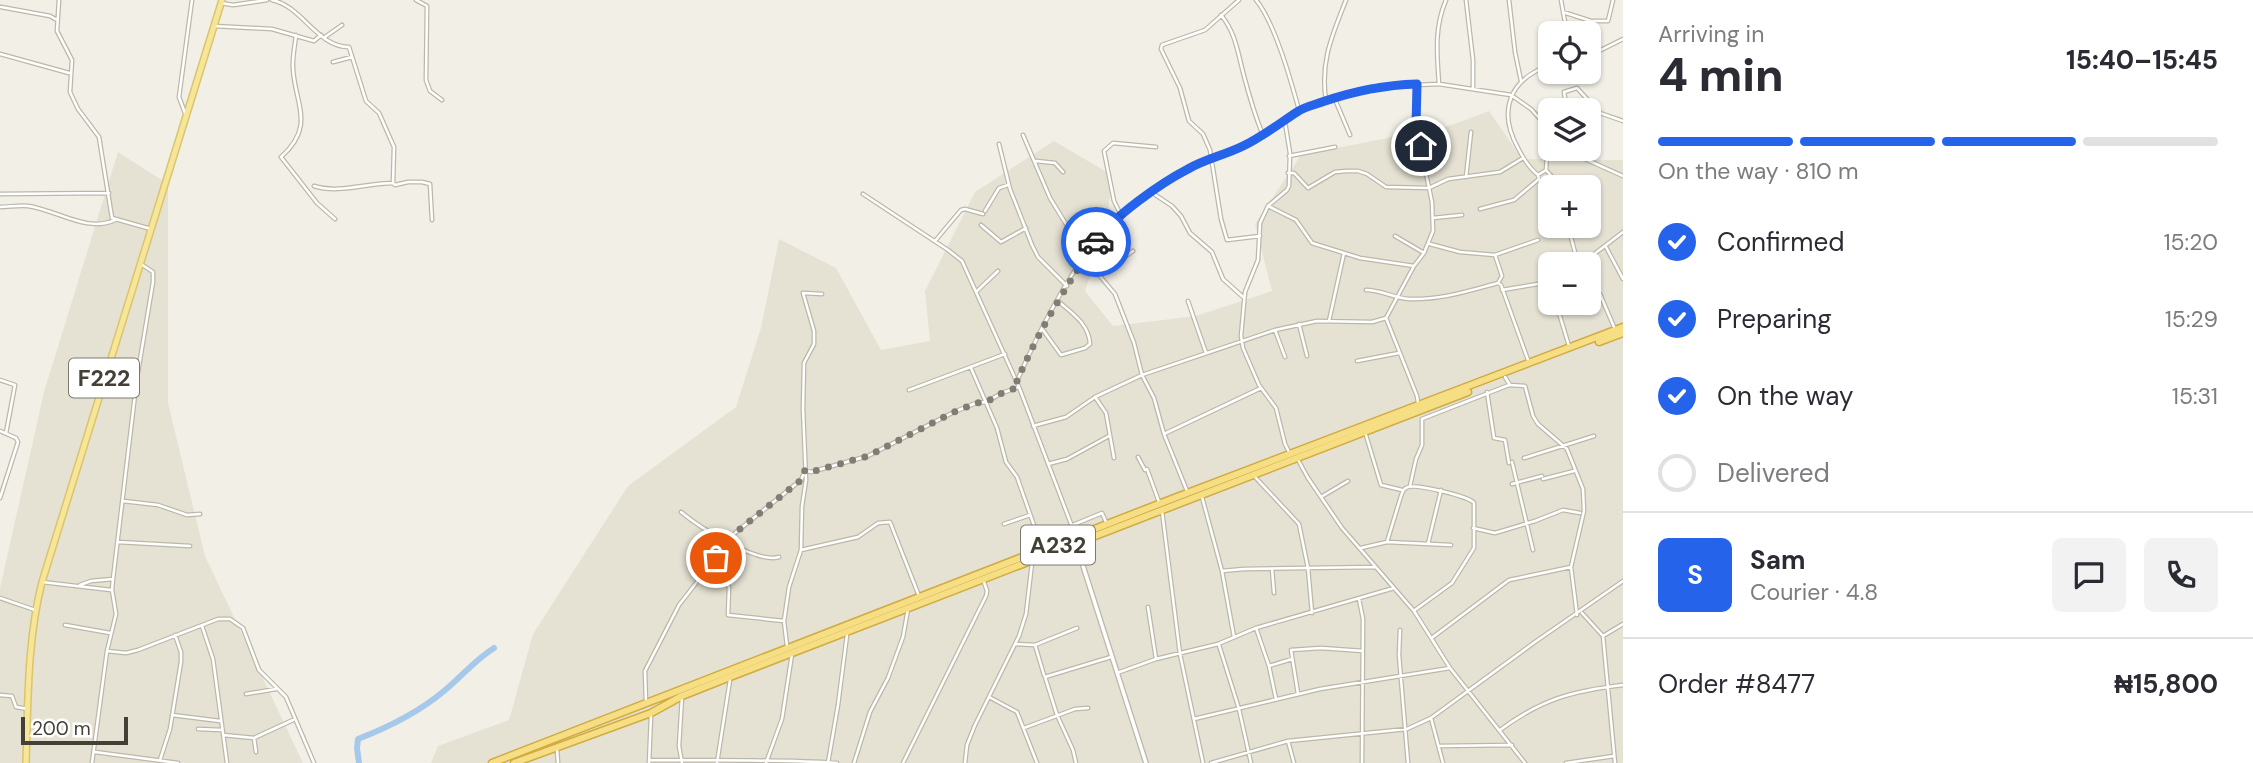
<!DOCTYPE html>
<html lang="en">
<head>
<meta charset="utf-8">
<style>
	:root { --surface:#fff; --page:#f2f2f3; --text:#2b2b33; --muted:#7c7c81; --line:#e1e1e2; --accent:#2563eb }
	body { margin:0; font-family:"DM Sans",sans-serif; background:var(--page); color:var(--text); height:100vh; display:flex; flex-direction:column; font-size:26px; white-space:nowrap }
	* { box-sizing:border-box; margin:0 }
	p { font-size:23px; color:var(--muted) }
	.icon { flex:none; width:38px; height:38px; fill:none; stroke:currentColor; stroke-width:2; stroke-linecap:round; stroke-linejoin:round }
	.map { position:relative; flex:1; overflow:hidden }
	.sheet { display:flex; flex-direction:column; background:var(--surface); width:630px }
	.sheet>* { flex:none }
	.buttons { position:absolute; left:1538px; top:21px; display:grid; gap:14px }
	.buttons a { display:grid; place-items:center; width:63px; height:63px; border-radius:10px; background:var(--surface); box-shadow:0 2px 5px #0004; font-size:35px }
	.scale { position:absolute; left:21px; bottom:18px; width:107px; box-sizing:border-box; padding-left:7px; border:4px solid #444036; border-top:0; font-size:19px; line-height:24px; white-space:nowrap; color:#444036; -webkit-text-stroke:5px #fff; paint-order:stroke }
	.pin { position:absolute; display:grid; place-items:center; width:60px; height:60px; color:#fff; margin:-30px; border:4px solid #fff; border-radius:50%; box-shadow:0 2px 7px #0007 }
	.courier { position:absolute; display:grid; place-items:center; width:70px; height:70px; margin:-35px; border:5px solid #2563eb; border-radius:50%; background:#fff; color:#222; box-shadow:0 2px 9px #0007 }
	.summary em { font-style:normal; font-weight:800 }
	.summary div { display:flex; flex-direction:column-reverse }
	.summary { display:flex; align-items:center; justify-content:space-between; height:119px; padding:0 35px }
	h1 { font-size:46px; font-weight:800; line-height:52px }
	.bar { display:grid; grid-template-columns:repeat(4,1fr); gap:10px 7px; align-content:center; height:84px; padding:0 35px }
	.bar i { height:9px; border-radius:5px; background:var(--line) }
	.bar .selected { background:var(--accent) }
	.bar p { grid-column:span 4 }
	.line { display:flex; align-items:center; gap:18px; padding:0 35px; border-top:2px solid var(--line) }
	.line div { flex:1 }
	.round { display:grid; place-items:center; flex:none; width:74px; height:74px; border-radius:10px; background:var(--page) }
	ol { padding:0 35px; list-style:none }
	li { display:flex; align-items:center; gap:21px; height:77px }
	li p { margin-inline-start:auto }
	li .icon { padding:7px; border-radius:50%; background:var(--accent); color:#fff; stroke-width:4 }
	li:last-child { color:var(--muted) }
	li i { width:38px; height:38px; border:4px solid var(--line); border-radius:50% }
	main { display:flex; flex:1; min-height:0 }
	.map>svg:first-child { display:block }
	.residential { fill:#e5e2d4; fill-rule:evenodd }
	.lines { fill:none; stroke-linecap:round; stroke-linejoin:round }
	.river { stroke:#a6c8eb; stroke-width:6 }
	.minor-casing { stroke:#bcb8a9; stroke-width:5 }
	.tertiary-casing { stroke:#bcb8a9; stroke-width:6 }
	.primary-casing { stroke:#dbc56b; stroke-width:8 }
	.trunk-casing { stroke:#d2ab40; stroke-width:9 }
	.minor { stroke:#fff; stroke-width:2.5 }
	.tertiary { stroke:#fff; stroke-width:3.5 }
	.primary { stroke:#f7e69a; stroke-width:5 }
	.trunk { stroke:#f6de84; stroke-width:6 }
	.done { stroke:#817d74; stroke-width:7; stroke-dasharray:0 12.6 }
	.route { stroke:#2563eb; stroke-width:9 }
	.labels { text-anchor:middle; stroke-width:5; stroke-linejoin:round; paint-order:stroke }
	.shield { fill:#fff; stroke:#7c7972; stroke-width:2 }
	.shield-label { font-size:23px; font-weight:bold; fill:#444036 }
</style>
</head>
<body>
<main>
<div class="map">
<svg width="1623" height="763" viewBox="0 0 1623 763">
	<rect width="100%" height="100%" fill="#f2efe6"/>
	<path class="residential" d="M1489 111 1522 159 1623 160V763H431L438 746 509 720 533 634 628 486 736 407 761 328 779 239 836 268 881 350 930 341 925 291 975 192 1054 141 1112 175 1107 224 1085 291 1113 326 1196 316 1272 291 1255 224 1301 155 1449 126ZM1550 187H1589V226H1550ZM1550 264H1589V303H1550Z
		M118 152 168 184V403L205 556 303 763H0V588L44 392Z"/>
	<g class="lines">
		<path class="river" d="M359 763 357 748 358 739C389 727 419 712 444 691 462 676 475 660 494 648"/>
		<defs>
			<path id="minor" d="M59 0 57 31 72 60 70 92 78 109 99 137 112 218 151 229
				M272 0C302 6 317 47 349 47L366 101 379 113 394 147 393 183 395 185 408 182H422L430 184 432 220
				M416 0 427 6 426 80 430 91 442 100
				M1239 0 1205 30 1162 45 1161 49 1180 88 1189 121 1203 134 1210 150 1221 219 1227 240 1260 236
				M1256 0C1275 23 1291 81 1299 110
				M1466 0 1473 60V89
				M1509 0 1515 52 1521 81
				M1561 0 1567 33
				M221 3 233 5 267 0
				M1 7 50 16 57 20
				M1563 12 1591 21H1608L1613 0
				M1221 15C1236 33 1238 54 1244 76 1249 95 1255 115 1262 133
				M214 26 272 29 314 41 321 35
				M296 35C295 46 292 58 293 69 295 104 316 126 281 157L317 203 335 219
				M325 37 342 25
				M0 54 69 73
				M1589 56 1623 39
				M333 62 352 57
				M1439 84C1437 54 1434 28 1446 0
				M1334 97 1350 135
				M1326 101C1320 61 1332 36 1346 0
				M1567 110 1564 92 1577 88 1600 113 1623 121
				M185 113 179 97 192 0
				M1285 122 1290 153 1289 186 1287 190 1268 206 1260 223 1258 260 1245 292 1241 336 1243 348 1259 385 1276 408 1285 444 1289 452
				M1023 135 1050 198 1069 229 1088 253
				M999 144 1010 189 1032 245 1038 257 1067 286
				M1550 149 1547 155 1546 170 1561 187
				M1563 149 1623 176
				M1289 156 1335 147
				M1036 161 1055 163 1063 172
				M1546 170 1538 175C1529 168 1523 158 1518 148 1497 110 1510 79 1550 65
				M1288 173H1294L1308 188 1335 172 1347 171H1358L1367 174 1386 187 1429 188 1448 179 1500 172 1523 158
				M1466 177 1471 132
				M314 186C339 194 366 183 393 183
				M1151 192 1172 206 1181 216 1190 233 1212 252 1223 279 1243 297
				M0 194 109 193
				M863 194 948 250 962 261 1019 387
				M1268 206 1296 220 1312 243 1360 258 1414 266
				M0 207C9 207 19 205 28 206 57 210 87 233 115 220
				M1480 209 1514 200 1539 179 1538 175
				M985 211 999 188 1008 185
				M1121 215 1163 184 1190 167 1223 156 1246 145 1299 110 1341 95 1371 87 1439 84 1511 95 1531 109 1550 130
				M1433 218 1462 215
				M981 225 1001 242 1026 228
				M1568 226 1577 260
				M1395 236 1424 253
				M935 241 961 210 965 209 983 214
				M1430 244 1460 252 1495 255 1538 240
				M1606 247 1623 279
				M1495 255 1502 276 1498 283
				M1565 264 1593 255 1623 232
				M1082 265 1099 275 1115 294 1134 343 1142 375 1154 398 1164 434 1187 491
				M1099 275 1133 251
				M1366 290C1381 290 1394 298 1409 299 1441 300 1468 291 1498 283L1501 285 1528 360
				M1502 290 1550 282
				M977 291 998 271
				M1600 294 1614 327
				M1188 301 1206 353
				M1556 303 1569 346
				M1386 318 1417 396 1418 403
				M1329 321 1344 253
				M1299 324 1307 356
				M1043 330 1061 355 1085 348 1090 344C1089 324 1072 313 1058 301
				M1275 330 1285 357
				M1357 361 1399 353
				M971 368 997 428 1006 462 1017 477 1042 548
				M1505 377 1510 385 1525 386 1533 416 1538 424 1567 449 1583 489 1584 511 1571 567 1577 615
				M0 380 15 385 6 433
				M1017 381C1040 329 1078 251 1121 215L1114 201 1104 151 1113 143 1156 147
				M909 390 1005 354
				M1487 392 1494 438 1505 440 1509 463
				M1095 397 1106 413 1114 458
				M1033 426 1066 417 1095 397 1142 375 1275 330 1317 321 1372 322 1386 318 1414 266 1424 253 1433 231 1432 202 1416 127 1417 84
				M0 431 16 438 18 442 0 498
				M1365 432 1381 485 1402 490
				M1164 434 1261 388
				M1138 457 1145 470
				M1297 458 1308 478 1342 528 1414 611 1450 668 1525 763
				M1524 458 1594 436
				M1512 462 1533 550
				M1048 464 1067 459 1109 436
				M1147 469 1159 502
				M805 470 811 472 868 456 954 412 976 403 986 402 1002 393 1019 387 1076 537
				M1255 477 1299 524 1308 568 1312 613
				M1543 479 1574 471
				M1512 484 1542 476
				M1410 486 1416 459 1422 445V419L1509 385
				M1202 497 1222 571 1234 637
				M1321 497 1348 481
				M123 501 158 505 187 515 200 514
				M1162 511 1180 654 1203 763
				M681 512C699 527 757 564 779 557
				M1004 524 1030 515
				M1473 528 1495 533 1535 521 1563 510 1580 513
				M1039 539 1102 513 1106 522
				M118 542 190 546
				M1387 542 1401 496C1403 491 1403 489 1408 487 1417 484 1468 496 1474 503V548L1452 583 1415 610
				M1428 544 1441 490
				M1361 548 1387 542 1451 545
				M801 550 858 537 878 523 890 522 919 596
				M1272 569 1274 593
				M1222 571 1244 569 1376 567
				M705 573 723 579 735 577
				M723 579 729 587 728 615 784 621
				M42 582 111 590
				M80 585 91 581 113 579
				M0 598 35 610
				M1359 599 1363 619 1362 763
				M1148 607 1156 659
				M1582 613 1603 636
				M65 625 110 633
				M202 626 213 659 227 763
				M1256 628 1269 666 1276 699
				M1400 630 1399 655 1408 763
				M1433 637 1509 580 1571 567
				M1015 644 1035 645 1077 628
				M1035 645 1044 675
				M1219 645 1239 709 1251 763
				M787 646 784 621 789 587 801 550 802 506 806 480 803 409 804 363 814 344V331L803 293 822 294
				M107 651 126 653 138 650 218 619H230L243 628 259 670 286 697 314 763
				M1269 666 1292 659
				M1117 673 1156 659 1218 644 1256 628 1394 588
				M246 694 276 689
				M1298 694 1291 650 1321 648 1363 651
				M0 695 12 696 16 707 28 709
				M989 697 1017 712 1037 763
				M646 703 645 671 679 605 735 533 801 480 804 473
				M172 715 220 721
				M1431 718 1443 763
				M1194 719 1320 689 1450 668
				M1024 728 1075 709 1088 708
				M198 729 222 730
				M1500 730C1542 699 1572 691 1623 685
				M223 735 254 738 293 720
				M254 738 256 752
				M1288 741 1294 763
				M1439 746 1512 745
				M557 749 558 763
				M95 752 178 763
				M160 760 170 729 181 662V652L175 635
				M650 760C712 761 774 759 837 763
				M92 763 107 651 116 614 112 590 113 579 137 378 153 282V272L141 264
				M649 763 651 716
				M682 763 679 746 682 697
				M717 763 730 680
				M766 763 782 719 792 654
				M828 763 838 705 847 635
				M854 763 870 712 888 678 903 637 908 609
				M903 763 986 596 987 591 983 579
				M965 763 967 745 975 725 1019 636 1026 614 1032 563
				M1076 763 1073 750 1057 715 1045 677 1111 657
				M1211 763 1288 741 1407 729 1431 718 1535 642 1623 581
				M1566 763 1614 756
				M1615 763 1603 636 1623 624"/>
			<path id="tertiary" d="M1076 544 1146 763"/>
			<path id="primary" d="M26 763C28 703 27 641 42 582L222 0"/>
			<path id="trunk" d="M1599 342 1623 333
				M492 763 1169 500 1623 327
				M514 763 651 713 682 696 730 677 1468 392"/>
		</defs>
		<use href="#minor" class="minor-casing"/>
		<use href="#tertiary" class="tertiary-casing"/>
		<use href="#primary" class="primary-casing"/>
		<use href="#trunk" class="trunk-casing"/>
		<use href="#minor" class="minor"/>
		<use href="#tertiary" class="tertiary"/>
		<use href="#primary" class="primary"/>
		<use href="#trunk" class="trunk"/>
	</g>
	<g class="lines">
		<path class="done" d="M716 558 735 533 801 480 805 470 811 472 868 456 954 412 976 403 986 402 1002 393 1019 387 1017 381C1038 332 1066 286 1096 242"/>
		<path class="route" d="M1096 242C1112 217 1161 183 1188 169 1205 159 1225 155 1243 146 1262 137 1280 123 1297 112 1304 107 1314 105 1322 102 1354 91 1383 85 1417 84L1416 127 1421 146"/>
	</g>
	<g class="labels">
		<g class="shield">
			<rect x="69" y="358.5" width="70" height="39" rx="5"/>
			<rect x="1021" y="525.5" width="74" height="39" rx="5"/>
		</g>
		<g class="shield-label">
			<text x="104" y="386">F222</text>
			<text x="1058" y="553">A232</text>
		</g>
	</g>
</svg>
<div class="buttons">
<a><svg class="icon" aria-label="locate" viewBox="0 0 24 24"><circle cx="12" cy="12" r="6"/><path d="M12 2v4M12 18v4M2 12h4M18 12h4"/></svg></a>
<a><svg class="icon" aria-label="layers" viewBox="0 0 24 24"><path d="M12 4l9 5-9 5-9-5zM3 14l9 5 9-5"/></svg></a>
<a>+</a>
<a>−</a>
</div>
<div class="scale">200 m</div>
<div class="pin" style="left:716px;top:558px;background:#ea580c"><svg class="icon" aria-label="bag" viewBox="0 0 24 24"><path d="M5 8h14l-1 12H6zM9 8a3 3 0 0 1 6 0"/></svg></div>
<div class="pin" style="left:1421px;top:146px;background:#1f2937"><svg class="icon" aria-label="home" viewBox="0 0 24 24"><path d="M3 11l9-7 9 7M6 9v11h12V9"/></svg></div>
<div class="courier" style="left:1096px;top:242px"><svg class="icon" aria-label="car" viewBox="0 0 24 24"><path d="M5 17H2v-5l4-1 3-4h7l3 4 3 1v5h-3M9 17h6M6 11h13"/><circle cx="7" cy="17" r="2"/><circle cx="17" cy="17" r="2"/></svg></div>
</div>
<section class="sheet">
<div class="summary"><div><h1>4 min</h1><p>Arriving in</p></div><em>15:40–15:45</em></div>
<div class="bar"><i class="selected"></i><i class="selected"></i><i class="selected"></i><i></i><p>On the way · 810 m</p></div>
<ol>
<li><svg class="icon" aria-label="check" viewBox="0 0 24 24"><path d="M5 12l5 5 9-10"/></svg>Confirmed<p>15:20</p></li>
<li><svg class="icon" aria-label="check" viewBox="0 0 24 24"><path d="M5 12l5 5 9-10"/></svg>Preparing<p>15:29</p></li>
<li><svg class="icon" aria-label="check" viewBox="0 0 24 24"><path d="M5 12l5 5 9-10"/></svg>On the way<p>15:31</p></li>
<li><i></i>Delivered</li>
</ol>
<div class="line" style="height:126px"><b class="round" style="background:var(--accent);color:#fff">S</b><div><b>Sam</b><p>Courier · 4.8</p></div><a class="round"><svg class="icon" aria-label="chat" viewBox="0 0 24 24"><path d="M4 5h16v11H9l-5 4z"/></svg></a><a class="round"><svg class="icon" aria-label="phone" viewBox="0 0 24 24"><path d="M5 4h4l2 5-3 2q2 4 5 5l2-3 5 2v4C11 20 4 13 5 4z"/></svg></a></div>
<div class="line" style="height:91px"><div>Order #8477</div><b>₦15,800</b></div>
</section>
</main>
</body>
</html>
